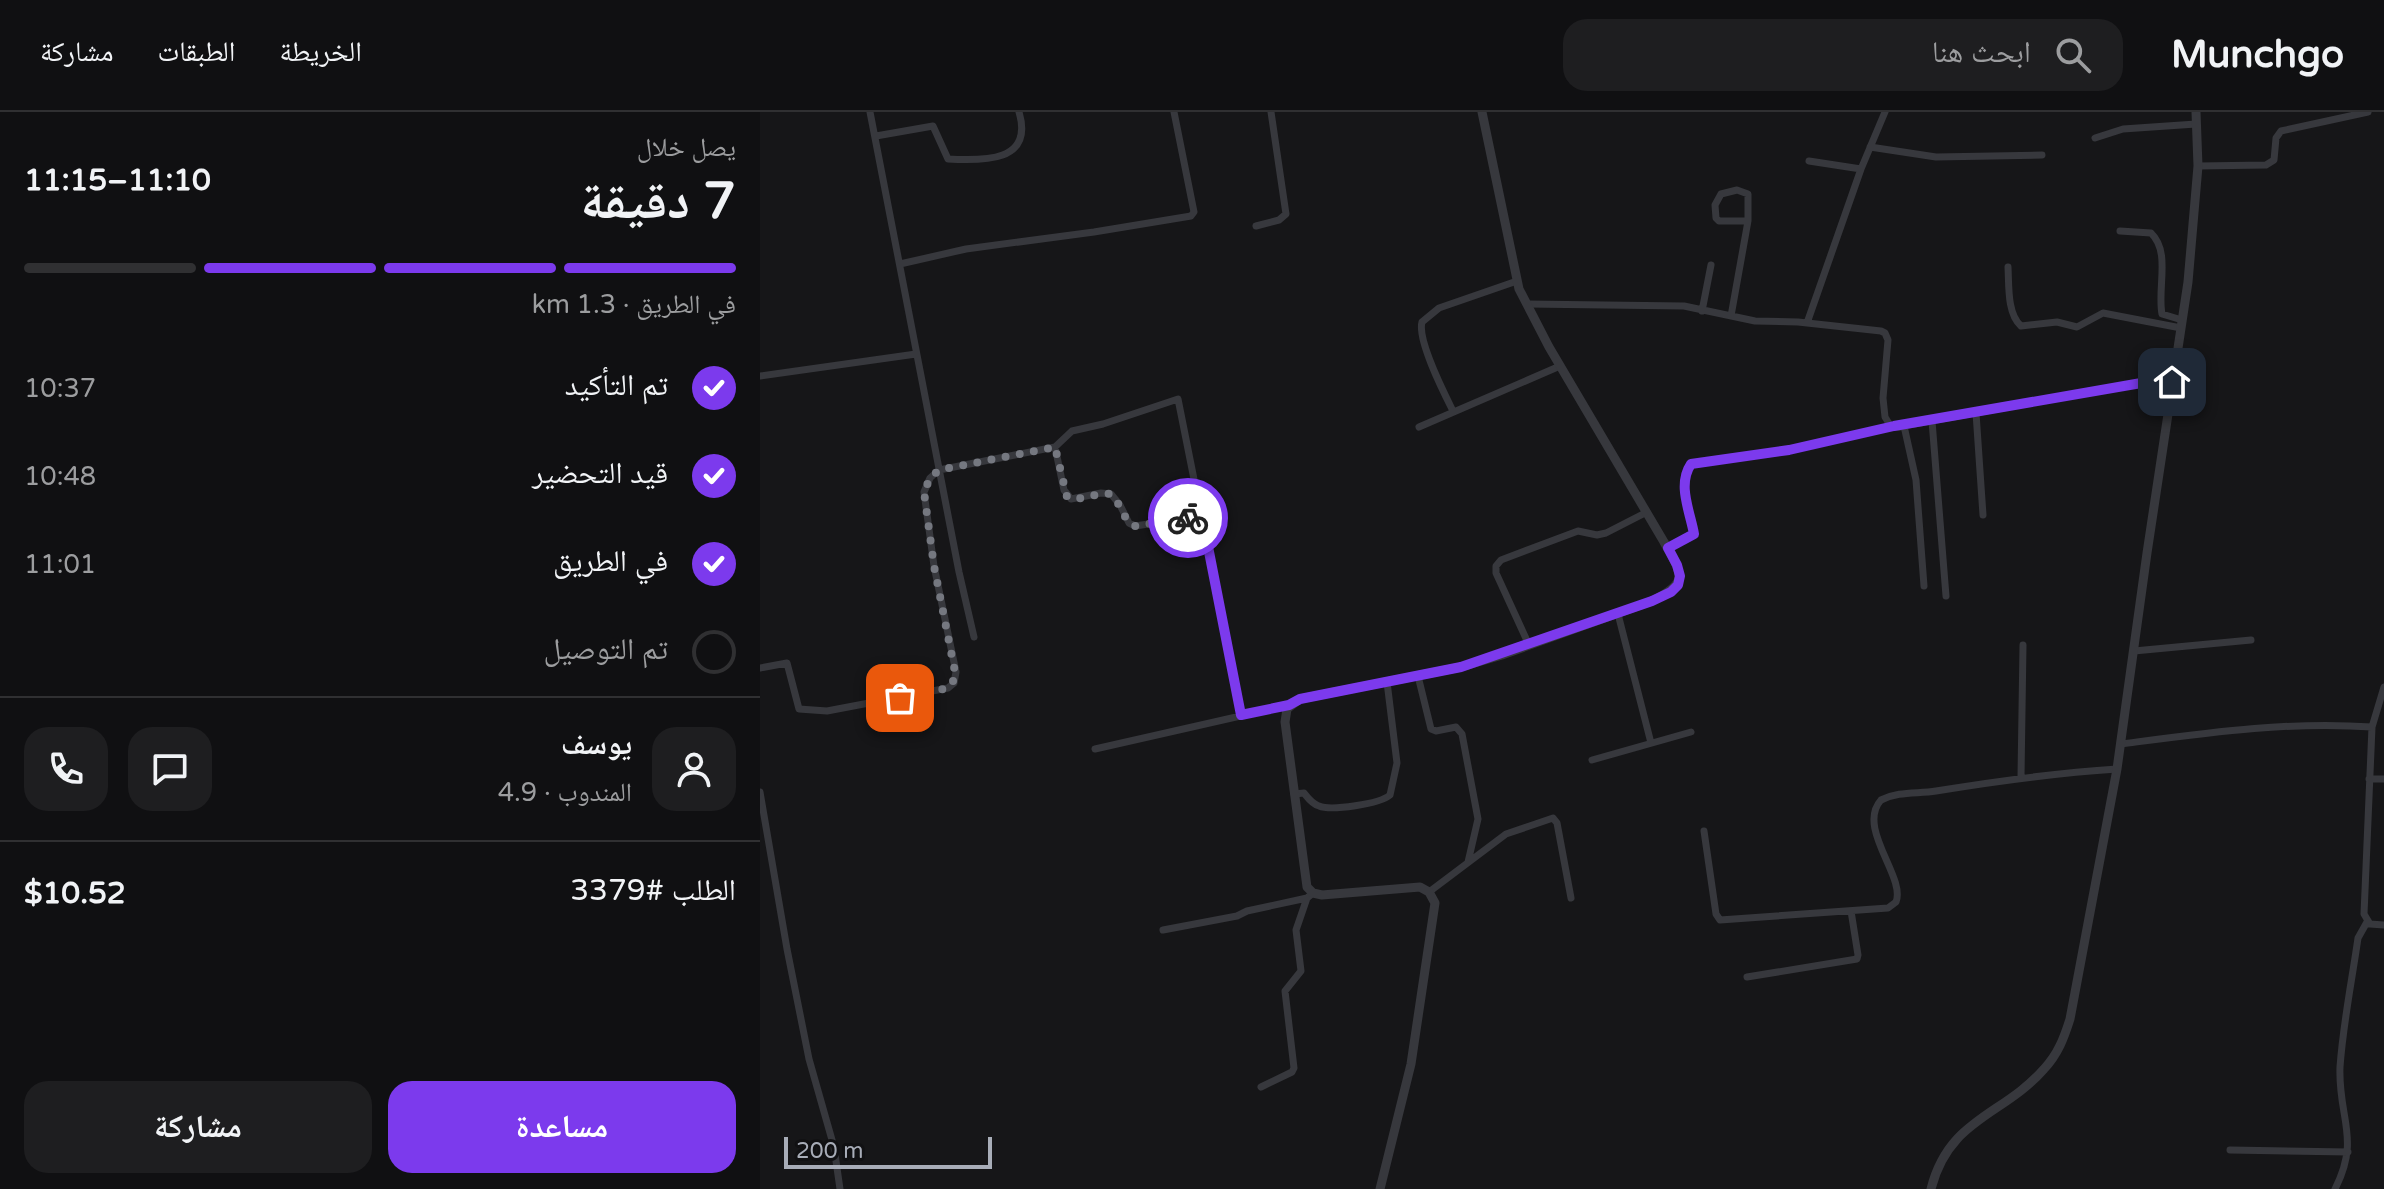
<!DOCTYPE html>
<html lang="ar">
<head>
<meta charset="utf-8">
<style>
	:root { --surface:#101012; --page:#1e1e20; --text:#f1f3f6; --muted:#9c9d9f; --line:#303032; --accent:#7c3aed }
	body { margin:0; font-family:"Varela Round","Noto Naskh Arabic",sans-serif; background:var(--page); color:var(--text); direction:rtl; height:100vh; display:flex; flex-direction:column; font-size:30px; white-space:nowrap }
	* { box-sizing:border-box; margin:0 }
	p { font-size:26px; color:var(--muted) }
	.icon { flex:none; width:44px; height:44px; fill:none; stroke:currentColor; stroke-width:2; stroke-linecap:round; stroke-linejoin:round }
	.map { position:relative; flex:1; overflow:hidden; direction:ltr }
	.drawer { display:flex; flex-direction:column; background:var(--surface); width:760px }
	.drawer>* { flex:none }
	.scale { position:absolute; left:24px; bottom:20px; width:208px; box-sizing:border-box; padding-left:8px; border:4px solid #a8adb8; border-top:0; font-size:22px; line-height:28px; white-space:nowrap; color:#a8adb8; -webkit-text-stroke:6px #111113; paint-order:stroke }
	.pin { position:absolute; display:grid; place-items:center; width:68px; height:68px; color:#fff; margin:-34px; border-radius:16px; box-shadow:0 4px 12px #0006 }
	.courier { position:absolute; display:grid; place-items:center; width:80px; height:80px; margin:-40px; border:6px solid #7c3aed; border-radius:50%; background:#fff; color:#222; box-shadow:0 2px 10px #0007 }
	.overview em { font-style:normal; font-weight:800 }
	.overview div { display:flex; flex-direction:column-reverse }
	.overview { display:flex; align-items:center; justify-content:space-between; height:136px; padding:0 24px }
	h1 { font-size:52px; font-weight:800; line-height:60px }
	.bar { display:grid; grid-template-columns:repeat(4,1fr); gap:12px 8px; align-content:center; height:96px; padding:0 24px }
	.bar i { height:10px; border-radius:6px; background:var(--line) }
	.bar .current { background:var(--accent) }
	.bar p { grid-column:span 4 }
	.line { display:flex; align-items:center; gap:20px; padding:0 24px; border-top:2px solid var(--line) }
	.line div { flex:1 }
	.round { display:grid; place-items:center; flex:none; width:84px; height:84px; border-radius:24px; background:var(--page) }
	ol { padding:0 24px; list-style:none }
	li { display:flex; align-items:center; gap:24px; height:88px }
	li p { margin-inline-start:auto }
	li .icon { padding:8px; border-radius:50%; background:var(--accent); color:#fff; stroke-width:4 }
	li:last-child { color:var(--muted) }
	li i { width:44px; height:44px; border:4px solid var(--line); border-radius:50% }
	.cta { display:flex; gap:16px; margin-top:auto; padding:16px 24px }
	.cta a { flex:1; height:92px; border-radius:24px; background:var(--accent); color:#fff; font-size:32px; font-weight:800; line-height:92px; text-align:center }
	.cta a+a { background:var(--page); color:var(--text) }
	header { display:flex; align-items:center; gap:48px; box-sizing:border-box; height:112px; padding:0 40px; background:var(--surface); border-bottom:2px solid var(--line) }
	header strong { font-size:38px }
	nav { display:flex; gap:44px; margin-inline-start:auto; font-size:28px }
	.search { width:560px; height:72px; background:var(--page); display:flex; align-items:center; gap:20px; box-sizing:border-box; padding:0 28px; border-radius:24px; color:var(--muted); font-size:30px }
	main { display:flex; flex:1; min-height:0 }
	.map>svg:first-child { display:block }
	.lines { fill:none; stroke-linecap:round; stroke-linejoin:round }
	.minor { stroke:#37383d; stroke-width:7 }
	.tertiary { stroke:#37383d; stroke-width:9 }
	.done { stroke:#757880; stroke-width:8; stroke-dasharray:0 14.4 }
	.route { stroke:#7c3aed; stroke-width:10 }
</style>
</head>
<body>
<header>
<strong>Munchgo</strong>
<div class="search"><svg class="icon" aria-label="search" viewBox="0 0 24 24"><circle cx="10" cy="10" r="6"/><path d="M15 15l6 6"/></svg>ابحث هنا</div>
<nav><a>الخريطة</a><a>الطبقات</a><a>مشاركة</a></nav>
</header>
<main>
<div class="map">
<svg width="1624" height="1077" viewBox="0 0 1624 1077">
	<rect width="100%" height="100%" fill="#161618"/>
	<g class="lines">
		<path class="minor" d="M110 0 199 460 214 525
			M116 24 173 14 188 47C224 49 274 50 259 0
			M1335 26 1363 17 1436 12
			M1110 35 1176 45 1282 43
			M1049 49 1101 57
			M1438 54 1506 53 1514 48 1516 26 1521 19 1608 0
			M496 114 519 108 526 102 511 0
			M1360 119 1391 121C1411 140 1397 176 1402 202L1422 208
			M140 152 206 137 334 120 431 104 434 100 414 0
			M1248 155C1249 173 1247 202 1261 214L1297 210 1317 215 1343 201 1421 216
			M767 192 924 194 995 209 1038 210 1121 219 1125 221 1128 228 1123 286 1125 305 1130 313 1138 315 1387 270H1412
			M942 199 951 153
			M971 204 988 109V82L977 78 961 82 955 93 956 106 959 109H988
			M1047 211 1101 57 1125 0
			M0 264 156 242
			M693 299C684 281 657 228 662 210L679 196 757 169
			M1216 301 1223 403
			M1172 309 1186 484
			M1144 314 1156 368 1164 474
			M659 315 800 254
			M295 335 304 378 311 387 341 381 351 382 360 393 369 411 375 414 442 404
			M908 436 934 422C930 399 917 373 931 352L1029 338 1134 314
			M858 502 891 631
			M769 533 736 461V454L741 448 818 419 837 423 846 421 887 400
			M1374 539 1491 528
			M0 556 27 551 39 597 67 599 188 576 194 571 196 560 174 454 164 380 170 366 179 358 295 335 312 319 343 312 418 287 481 603
			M658 564 671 617 676 619 696 615 702 622 718 707 708 750
			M1624 575 1612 615 1604 802 1610 812 1624 813
			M1361 632C1445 621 1527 609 1612 615
			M335 637 529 593
			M832 648 931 620
			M1261 665 1263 533
			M1609 667H1624
			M0 680 27 837 49 947 74 1035 80 1077
			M534 682 544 681C548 686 552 692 559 694 571 699 620 692 630 683L637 651 627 570
			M944 719 956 802 960 808 1128 796 1136 790C1146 765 1096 716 1121 688 1139 679 1157 682 1176 679 1237 669 1296 661 1357 657
			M669 780 746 722 793 706 797 711 811 786
			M403 818 477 804 487 799 547 786
			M987 865 1097 847 1098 843 1091 799
			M501 975 532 960 534 956 525 879 541 859 536 818 547 786 553 781
			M1470 1038 1588 1040
			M1575 1077C1601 1026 1578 1006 1580 955 1583 912 1592 868 1598 826L1607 810"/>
		<path class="tertiary" d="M620 1077 651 952 675 791 669 780 660 775 562 783 553 781 547 775 525 610 527 597 540 587 701 555 742 543 892 489C930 470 922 463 904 430L789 235 759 177 722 0
			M1171 1077C1189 1006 1243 1004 1284 957 1298 942 1304 926 1310 907L1357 657 1387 441 1428 170 1438 54 1436 0"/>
	</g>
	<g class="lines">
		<path class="done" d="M140 586 188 576 196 565 174 454 164 380 170 366 179 358 295 335 307 385C322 390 335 380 351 382 361 391 363 409 375 414L428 406"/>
		<path class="route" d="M428 406 442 404 481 603 529 593 540 587 701 555 892 489 911 480 918 473 920 464 917 453 908 436 934 422C930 399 917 373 931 352L1029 338 1134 314 1387 270H1412"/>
	</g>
</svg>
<div class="scale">200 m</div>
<div class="pin" style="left:140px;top:586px;background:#ea580c"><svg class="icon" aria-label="bag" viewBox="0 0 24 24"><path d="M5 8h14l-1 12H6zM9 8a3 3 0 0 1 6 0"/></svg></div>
<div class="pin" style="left:1412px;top:270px;background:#1f2937"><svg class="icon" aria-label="home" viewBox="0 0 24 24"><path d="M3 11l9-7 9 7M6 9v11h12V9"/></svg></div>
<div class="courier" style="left:428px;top:406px"><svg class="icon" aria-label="bike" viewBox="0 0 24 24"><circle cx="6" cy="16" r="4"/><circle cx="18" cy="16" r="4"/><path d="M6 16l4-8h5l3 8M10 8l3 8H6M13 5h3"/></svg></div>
</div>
<section class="drawer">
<div class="overview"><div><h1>7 دقيقة</h1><p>يصل خلال</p></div><em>11:10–11:15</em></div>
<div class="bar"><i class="current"></i><i class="current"></i><i class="current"></i><i></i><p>في الطريق · 1.3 km</p></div>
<ol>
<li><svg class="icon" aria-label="check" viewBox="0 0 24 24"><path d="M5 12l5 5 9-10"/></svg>تم التأكيد<p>10:37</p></li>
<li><svg class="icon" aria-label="check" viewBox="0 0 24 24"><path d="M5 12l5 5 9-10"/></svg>قيد التحضير<p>10:48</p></li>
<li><svg class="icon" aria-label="check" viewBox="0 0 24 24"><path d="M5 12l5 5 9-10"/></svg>في الطريق<p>11:01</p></li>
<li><i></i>تم التوصيل</li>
</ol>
<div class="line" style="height:144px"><a class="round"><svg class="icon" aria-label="person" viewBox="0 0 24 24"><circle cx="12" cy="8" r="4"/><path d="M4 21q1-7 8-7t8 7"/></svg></a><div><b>يوسف</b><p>المندوب · 4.9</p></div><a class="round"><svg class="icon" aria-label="chat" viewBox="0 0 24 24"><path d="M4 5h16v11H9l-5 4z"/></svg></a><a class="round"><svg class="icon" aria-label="phone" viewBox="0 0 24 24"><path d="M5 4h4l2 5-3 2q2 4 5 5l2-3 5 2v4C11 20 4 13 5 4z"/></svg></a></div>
<div class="line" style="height:104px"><div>الطلب #3379</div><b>$10.52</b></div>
<div class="cta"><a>مساعدة</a><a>مشاركة</a></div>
</section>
</main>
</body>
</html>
